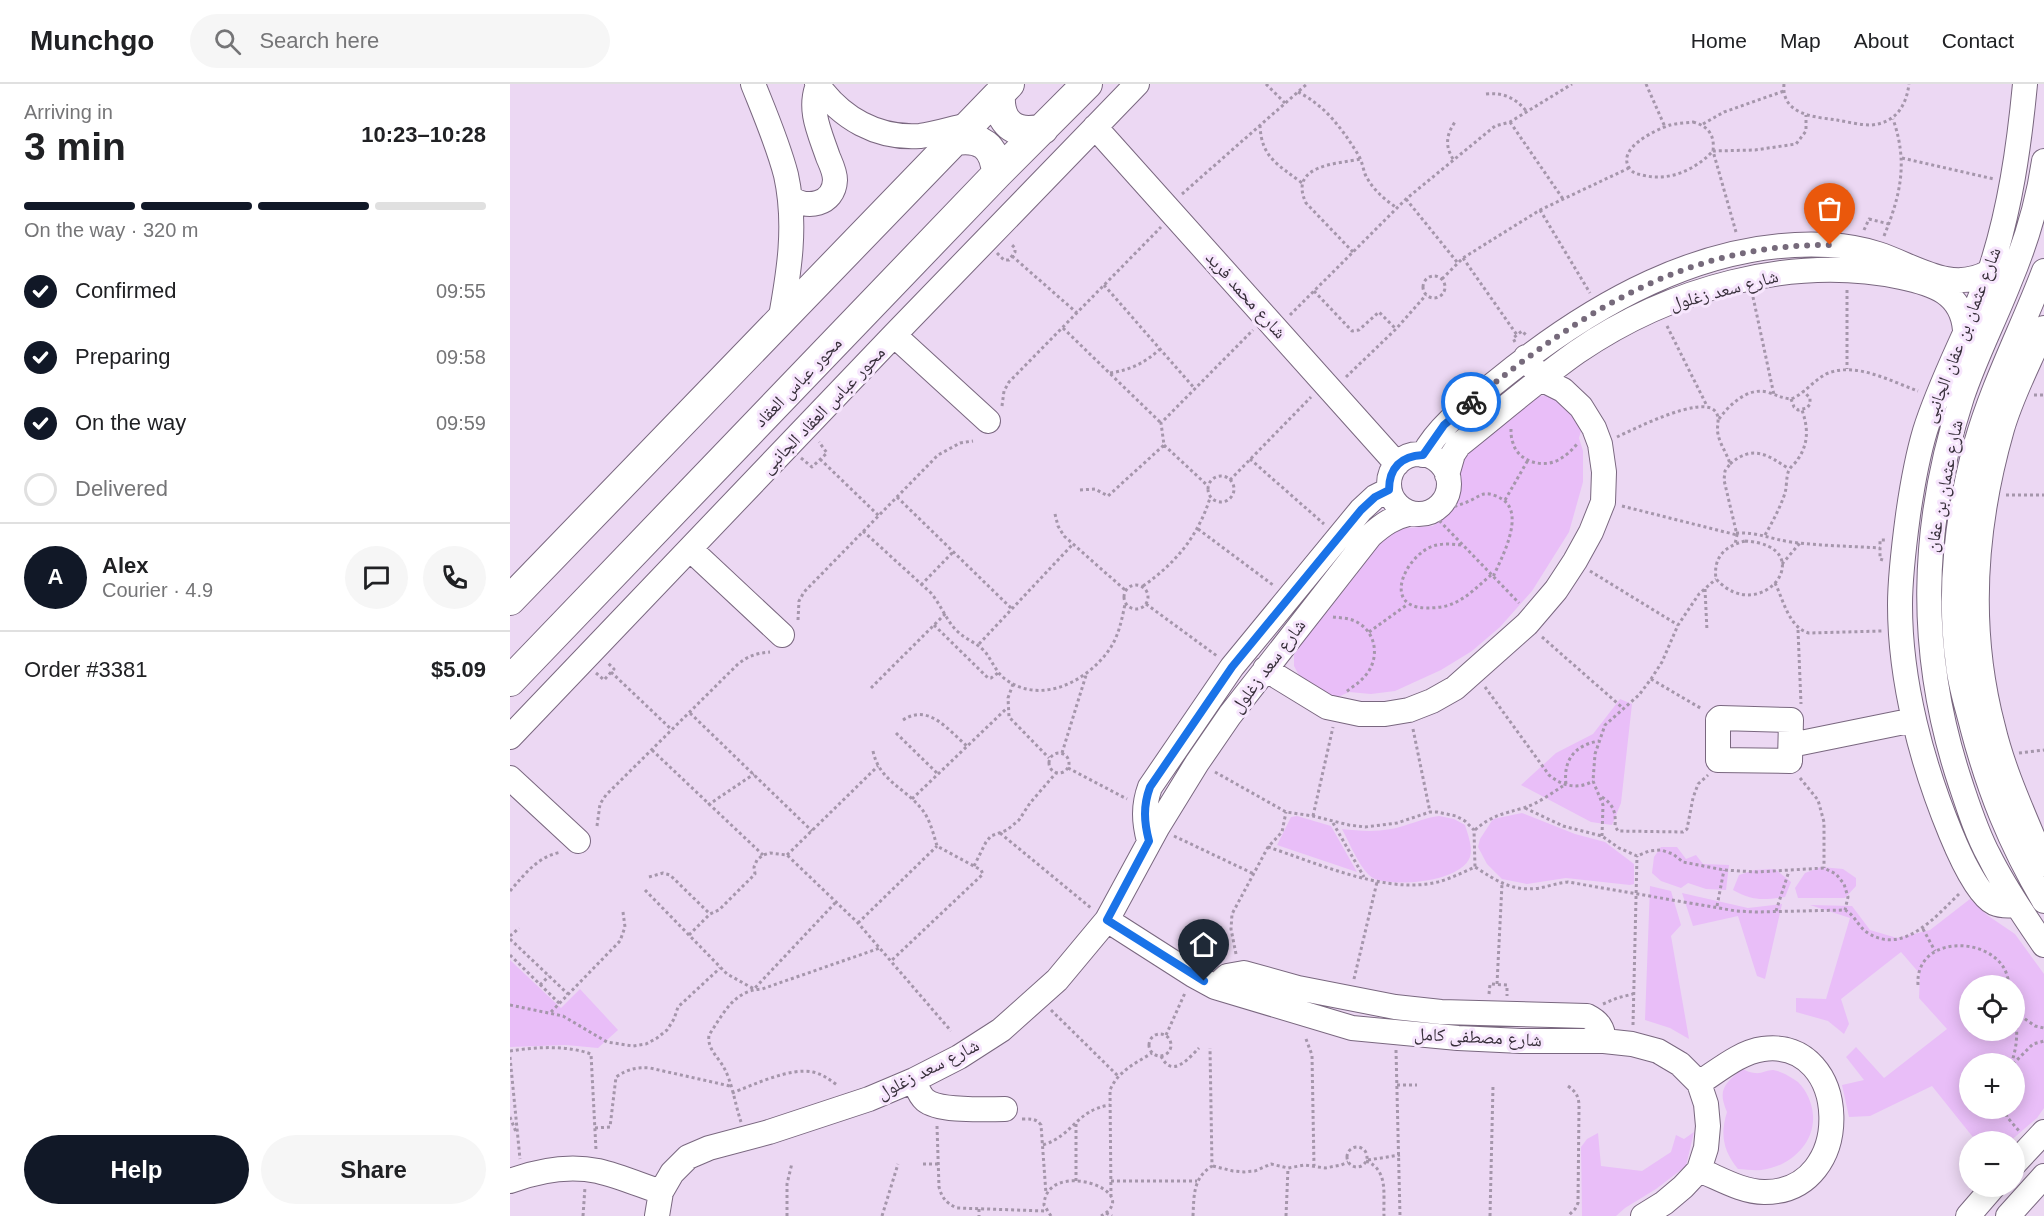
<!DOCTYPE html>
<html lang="en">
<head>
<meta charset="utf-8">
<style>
	:root { --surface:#fff; --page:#f6f6f6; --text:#202124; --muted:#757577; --line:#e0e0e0; --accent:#111827 }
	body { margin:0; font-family:Helvetica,"Noto Naskh Arabic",sans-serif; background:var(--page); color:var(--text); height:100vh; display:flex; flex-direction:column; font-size:22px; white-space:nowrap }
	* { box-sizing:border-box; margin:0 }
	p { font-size:20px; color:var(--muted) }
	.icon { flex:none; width:33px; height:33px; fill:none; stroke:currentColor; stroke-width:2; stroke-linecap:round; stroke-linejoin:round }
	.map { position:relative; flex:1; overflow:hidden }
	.panel { display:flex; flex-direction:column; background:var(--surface); width:510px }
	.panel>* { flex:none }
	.tools { position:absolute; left:1449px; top:891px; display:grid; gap:12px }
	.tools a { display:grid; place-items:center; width:66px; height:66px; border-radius:50%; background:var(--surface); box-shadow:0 3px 15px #0003; font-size:30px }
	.pin { position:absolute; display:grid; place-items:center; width:51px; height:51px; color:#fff; margin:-62px -26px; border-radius:50% 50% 50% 0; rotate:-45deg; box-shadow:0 0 6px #0007 }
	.pin .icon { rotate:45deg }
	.courier { position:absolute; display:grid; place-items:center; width:60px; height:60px; margin:-30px; border:4px solid #1a73e8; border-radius:50%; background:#fff; color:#222; box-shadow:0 2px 8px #0007 }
	.summary em { font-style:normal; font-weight:600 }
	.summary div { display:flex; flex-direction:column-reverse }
	.summary { display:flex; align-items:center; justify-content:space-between; height:102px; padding:0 24px }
	h1 { font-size:39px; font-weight:600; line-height:45px }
	.bar { display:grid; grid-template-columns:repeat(4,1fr); gap:9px 6px; align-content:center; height:72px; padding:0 24px }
	.bar i { height:8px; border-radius:4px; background:var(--line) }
	.bar .selected { background:var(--accent) }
	.bar p { grid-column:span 4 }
	.line { display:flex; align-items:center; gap:15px; padding:0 24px; border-top:2px solid var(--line) }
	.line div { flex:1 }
	.round { display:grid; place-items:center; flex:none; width:63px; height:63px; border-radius:32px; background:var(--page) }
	ol { padding:0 24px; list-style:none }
	li { display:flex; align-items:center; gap:18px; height:66px }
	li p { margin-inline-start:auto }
	li .icon { padding:6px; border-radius:50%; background:var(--accent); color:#fff; stroke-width:4 }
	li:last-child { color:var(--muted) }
	li i { width:33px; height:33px; border:3px solid var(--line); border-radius:50% }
	.primary-button { display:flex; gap:12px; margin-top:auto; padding:12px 24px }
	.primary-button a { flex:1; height:69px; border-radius:36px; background:var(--accent); color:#fff; font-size:24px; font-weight:600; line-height:69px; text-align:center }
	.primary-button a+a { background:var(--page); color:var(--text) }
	header { display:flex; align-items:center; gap:36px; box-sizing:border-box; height:84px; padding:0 30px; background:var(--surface); border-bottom:2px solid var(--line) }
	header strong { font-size:28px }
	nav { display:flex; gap:33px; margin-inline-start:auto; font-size:21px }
	.search { width:420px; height:54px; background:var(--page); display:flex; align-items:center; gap:15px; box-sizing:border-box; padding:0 21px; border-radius:33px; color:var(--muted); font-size:22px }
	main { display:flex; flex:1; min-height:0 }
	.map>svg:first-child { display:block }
	.green { fill:#e9bef8; fill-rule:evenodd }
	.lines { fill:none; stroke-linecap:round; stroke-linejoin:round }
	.minor-casing { stroke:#79677f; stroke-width:26 }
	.major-casing { stroke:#79677f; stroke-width:32 }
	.path { stroke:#a596ab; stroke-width:3; stroke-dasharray:3 3; stroke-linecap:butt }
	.minor { stroke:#fff; stroke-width:24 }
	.major { stroke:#fff; stroke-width:30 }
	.done { stroke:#766a7b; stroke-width:6; stroke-dasharray:0 10.8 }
	.route { stroke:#1a73e8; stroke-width:8 }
	.labels { text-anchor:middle; stroke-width:6; stroke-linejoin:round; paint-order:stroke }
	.street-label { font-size:18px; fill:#372f3a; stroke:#f7e6fd }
</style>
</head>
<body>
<header>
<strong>Munchgo</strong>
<div class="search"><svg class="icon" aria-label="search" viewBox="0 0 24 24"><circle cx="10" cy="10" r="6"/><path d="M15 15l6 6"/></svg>Search here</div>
<nav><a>Home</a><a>Map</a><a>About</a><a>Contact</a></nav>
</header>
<main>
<section class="panel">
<div class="summary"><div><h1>3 min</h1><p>Arriving in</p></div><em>10:23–10:28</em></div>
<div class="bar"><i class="selected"></i><i class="selected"></i><i class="selected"></i><i></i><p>On the way · 320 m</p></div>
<ol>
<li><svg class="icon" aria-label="check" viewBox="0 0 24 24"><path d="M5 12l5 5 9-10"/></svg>Confirmed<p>09:55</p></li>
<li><svg class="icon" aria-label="check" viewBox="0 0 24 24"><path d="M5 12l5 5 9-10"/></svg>Preparing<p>09:58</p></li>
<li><svg class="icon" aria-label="check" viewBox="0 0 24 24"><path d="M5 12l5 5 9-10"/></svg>On the way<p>09:59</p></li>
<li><i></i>Delivered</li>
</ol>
<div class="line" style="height:108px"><b class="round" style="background:var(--accent);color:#fff">A</b><div><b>Alex</b><p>Courier · 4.9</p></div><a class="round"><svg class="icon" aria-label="chat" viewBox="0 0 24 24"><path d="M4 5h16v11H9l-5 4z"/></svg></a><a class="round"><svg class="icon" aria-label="phone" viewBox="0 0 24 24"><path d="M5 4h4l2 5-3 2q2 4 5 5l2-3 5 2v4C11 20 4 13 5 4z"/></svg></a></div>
<div class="line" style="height:78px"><div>Order #3381</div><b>$5.09</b></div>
<div class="primary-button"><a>Help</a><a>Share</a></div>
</section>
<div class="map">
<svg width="1534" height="1132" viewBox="0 0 1534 1132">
	<rect width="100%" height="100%" fill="#ecd8f3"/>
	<path class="green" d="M1037 311 1053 315 1072 343 1069 354 1073 367V398L1059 448 1022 507 990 543 962 567 931 586 885 607 861 610 839 608 828 613 809 610 793 599 784 582V563L809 529 817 528 853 482 854 472 886 445 923 442 938 430 947 414 949 385 953 371 1019 314Z
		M1110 615 1122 620 1111 719 1102 741 1081 738 1011 701 1046 669 1083 650Z
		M1012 729 1065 750 1095 758 1124 780V800L1120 801 1056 794 1017 800 992 795 977 780 968 763 970 755 983 735Z
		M787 732 821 742 847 788 767 761 781 733Z
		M929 732 944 735 955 741C958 751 963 763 960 773 951 798 886 803 865 795 852 790 839 758 832 745 849 747 865 748 881 745 898 742 912 734 929 732Z
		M1151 763H1167L1176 775 1186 771 1193 780 1219 781 1216 806 1196 805 1178 799 1171 804 1151 797 1142 789 1144 773Z
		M1311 783 1333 785 1346 794V802L1335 814H1288L1285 804 1295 789Z
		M1265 785 1281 798 1275 813C1253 816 1242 817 1223 806L1229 791 1244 786Z
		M1140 802 1161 807 1171 841 1161 852 1179 955 1160 944 1135 936Z
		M1172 809 1238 824 1272 820 1255 895 1247 892 1228 832 1183 842Z
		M1460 815 1477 831 1505 850 1534 890V1024L1527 1034 1499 1058 1466 1057 1422 1002 1360 1032 1339 1033 1332 1001 1354 996 1336 973 1346 963 1374 994 1437 945 1409 914 1410 890 1391 868 1331 915 1339 940 1334 950 1318 937 1286 928V914L1316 915 1340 834 1300 821 1342 822 1360 846 1387 854 1420 846ZM1460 902H1504V946H1460ZM1460 980H1504V1024H1460Z
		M0 876 51 924 70 905 108 946 88 964 56 961 0 963Z
		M1232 985C1235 986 1241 989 1245 989 1251 990 1257 986 1263 986 1271 987 1281 993 1288 998 1297 1007 1302 1019 1303 1031 1305 1060 1279 1083 1251 1086 1244 1087 1235 1085 1228 1085 1213 1067 1210 1050 1217 1028 1207 1005 1215 1000 1232 985Z
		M1184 1048 1176 1082 1146 1105 1115 1124 1106 1132H1072L1071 1063 1077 1055 1088 1049 1091 1082 1132 1087 1161 1068 1166 1051 1174 1055Z"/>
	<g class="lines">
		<defs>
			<path id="minor" d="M243 0C255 30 268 60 276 91 287 141 279 189 270 238
				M307 0C331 34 367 55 410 52 426 50 443 44 459 41
				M585 43 887 380
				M1534 77C1528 119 1515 161 1499 199 1484 237 1465 274 1452 313 1410 443 1407 570 1451 701 1459 725 1467 750 1479 772 1495 804 1514 832 1534 861
				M280 113C296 126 324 121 325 96 325 88 321 80 318 73 310 49 298 26 308 1
				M1534 187C1512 245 1483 300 1466 360 1447 430 1438 508 1448 580 1450 601 1457 622 1462 642 1479 707 1500 759 1534 817
				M1534 244C1520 277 1502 310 1492 345 1464 443 1457 544 1483 643 1494 690 1516 735 1534 780
				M384 251 478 337
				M879 400a30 30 0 1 1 60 0a30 30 0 1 1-60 0Z
				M913 371C930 340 959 320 986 298 1079 222 1194 154 1319 161 1335 162 1353 165 1368 170 1405 182 1441 210 1479 188
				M937 391 943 370 949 361C988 330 1026 297 1067 268 1159 205 1281 170 1391 193 1424 200 1452 209 1455 246
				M180 465 272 551
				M755 585 817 623 850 630H875L899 626 922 617 945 604 1017 540 1046 506 1065 477 1081 448 1093 418 1094 388 1090 360 1084 344 1071 323 1053 306 1031 295 1016 273
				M1210 634 1281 636 1280 677 1208 676V636Z
				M0 653 384 251 627 0
				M1281 661 1404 636
				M0 694 68 757
				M639 757C634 738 633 722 640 703L722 583 851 426 865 413 879 406
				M1506 821C1498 822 1491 822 1484 819 1467 811 1448 767 1441 750 1412 680 1390 598 1390 521 1390 491 1394 461 1398 431 1402 403 1407 374 1415 347 1432 292 1462 241 1480 187 1500 126 1509 63 1515 0
				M597 836 683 891 705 903 842 944 948 954 1011 957H1094L1122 960 1148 967 1170 980 1189 999 1196 1020 1198 1042 1196 1064 1189 1086 1173 1103 1154 1119 1133 1132
				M705 903 717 892 734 889 788 904 885 923 931 928 1077 932C1089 938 1093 944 1094 957
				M404 996C407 1003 409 1011 415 1016 429 1028 476 1025 495 1025
				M1189 999C1208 987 1230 968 1253 965 1341 953 1347 1109 1254 1108 1232 1108 1209 1094 1189 1086
				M1504 1080 1534 1048
				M0 1097C27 1087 59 1081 88 1087 109 1092 130 1101 151 1108
				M147 1132 151 1108 162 1089 178 1073 199 1064 259 1048 359 1015 404 996 449 973 491 946 547 896 597 836 647 744 687 679 720 631 860 452C873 440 884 433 901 429
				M1458 1132 1484 1102
				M1498 1132 1534 1092"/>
			<path id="major" d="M490 9C488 39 504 52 533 45
				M445 56C471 52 485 62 487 90
				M0 516 499 0
				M0 597 487 90 577 0"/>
		</defs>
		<use href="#minor" class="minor-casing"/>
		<use href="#major" class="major-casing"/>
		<path class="path" d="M756 0 775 19
			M1136 0 1155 43
			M1274 0C1271 31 1305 33 1327 36 1338 38 1350 41 1361 41 1385 39 1396 23 1399 0
			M788 8C816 22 833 46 849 72 852 78 853 84 855 90 862 105 874 115 887 124
			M976 10C993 8 1006 14 1017 28
			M1000 38 1053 115
			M1183 38C1198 42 1205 51 1203 67 1185 86 1159 98 1132 91 1128 90 1124 90 1120 85 1105 65 1145 46 1160 41 1168 39 1176 39 1183 38Z
			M1193 40 1214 28 1274 7
			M750 41C751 74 769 81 792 99
			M1392 74 1484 95
			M943 75C935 62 936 51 945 38
			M672 110 797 0
			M896 115 947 178
			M1030 126 1080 209
			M1354 146 1359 135 1379 140
			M1226 148 1203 67 1245 66 1286 60 1296 47V31
			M1374 152C1391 110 1398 78 1383 35
			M843 168 796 119C778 81 826 80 851 75
			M487 169 494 176H499L505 168V164L500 159
			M502 172 567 229
			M953 174 1007 251
			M913 203a11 11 0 1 1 22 0a11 11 0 1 1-22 0Z
			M932 195 953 174 1030 126 1119 84
			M594 201 685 305
			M1337 206V285
			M804 207 842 247 849 246 869 228 886 245
			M1243 213 1264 311
			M780 231 896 115 985 42 1000 38 1062 0
			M1157 242 1197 322
			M553 244 651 339
			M1005 258 1003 254 1012 247 1017 252
			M600 289C620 286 635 279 650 265
			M836 293 886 245 916 211
			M1524 311H1534
			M1281 315 1284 323 1288 326 1297 324 1300 320V314L1293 307
			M492 322 494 307 499 298 651 143
			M1209 335C1219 321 1238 303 1257 308 1266 311 1272 314 1281 315 1294 310 1303 297 1316 290 1345 277 1380 297 1408 307
			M1001 345C1001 349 1001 354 1003 359 1008 378 1034 385 1050 375 1057 371 1063 365 1068 359
			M1107 353C1124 345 1191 311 1205 327 1211 334 1206 342 1208 350 1210 361 1217 369 1220 380L1215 387 1214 396 1227 451 1225 460
			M654 361 698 402
			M291 374 302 383 317 369 309 358
			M310 375 369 432
			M740 375 814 440
			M1220 380C1243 360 1258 371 1279 385
			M698 405a13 13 0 1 1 26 0a13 13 0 1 1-26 0Z
			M720 396 801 313
			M570 406 585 405 598 412 654 361 651 339 743 246
			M1496 411H1534
			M387 413 502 525
			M995 416 1018 376
			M1112 422 1227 451
			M921 428C933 425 945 423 957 418 963 416 969 411 974 410 980 409 987 412 992 415 1016 430 991 475 983 493
			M921 428 1009 519
			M545 430 548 442 554 452 615 506
			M688 445 763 501
			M353 447 421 509C431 521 436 536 447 547 456 556 468 559 476 569 482 577 486 588 495 595 531 622 579 597 601 563 609 550 612 535 615 520
			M1226 449C1248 448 1260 455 1281 458 1310 462 1340 462 1370 464
			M1255 451C1263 437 1270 424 1275 409 1277 402 1276 392 1279 386 1281 382 1286 379 1288 375 1299 359 1298 343 1292 326
			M1235 457C1313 462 1252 545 1206 495 1203 473 1215 462 1235 457Z
			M951 461C942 460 932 459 923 462 895 472 871 524 917 524 926 524 936 523 944 519 958 513 969 501 981 491
			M1373 476 1370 475V456H1375
			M1272 480 1290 459
			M1080 487 1168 541
			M1265 499C1273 515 1279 544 1299 549L1372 547
			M614 513a12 12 0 1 1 24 0a12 12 0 1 1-24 0Z
			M411 501 443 468
			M633 502C666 479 688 452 700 414
			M1195 505 1197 547
			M636 520 707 572
			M823 533C832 534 842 534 850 540 868 552 869 578 854 593 849 599 842 603 836 608
			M288 536 289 517 294 508 428 371 450 359 463 357
			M424 541 478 594H481L488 589
			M1288 546 1291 620
			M859 548 898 520
			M1032 553 1114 625
			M469 560 562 461
			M101 588 162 646
			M86 589 94 596 104 585 98 579
			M1141 595 1192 625
			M503 600 498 614 499 633 539 674
			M975 603 1039 691C1052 702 1068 706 1083 697
			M361 604 436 529
			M180 629 302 747
			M393 636C419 619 438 646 457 662
			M903 645 920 728
			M386 649 428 690
			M142 666 253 771
			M363 667C369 696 393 703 410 723 420 734 423 749 427 762L471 786 473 790 381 877
			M539 679a10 10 0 1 1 20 0a10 10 0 1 1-20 0Z
			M552 669 577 588
			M1509 669 1534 666
			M558 684 617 715
			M705 688 776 728 803 732 839 741 855 743 887 739 920 728H927L946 732 955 737 964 746 965 783
			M1290 694 1308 716 1314 738V784
			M1056 700C1053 676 1065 661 1089 657
			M1092 713C1104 721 1106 729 1105 742L1108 747 1173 748 1177 745 1183 714 1188 700 1198 691
			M402 715 497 624
			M198 721 244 690
			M1015 724 1053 742 1092 752 1109 764 1127 772 1139 767 1151 766 1163 770 1173 778 1214 786 1247 788 1314 784 1326 790 1334 800 1338 813 1335 826
			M803 732 823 643
			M823 739 854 793
			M87 742 90 720 96 711 228 580C238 572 247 569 260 568
			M965 746C982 731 993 730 1013 724 1028 720 1043 708 1056 700
			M490 749 581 824
			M664 752 744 790
			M1092 752 1093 721 1083 697 1085 670 1095 641 1129 611 1141 595 1152 578 1168 541 1189 510 1206 495
			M758 763C804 778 869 807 917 800 934 798 949 790 965 783 987 797 1002 808 1030 804 1039 802 1048 799 1058 798L1226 827 1246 828 1335 826C1345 831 1348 843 1358 849 1394 872 1427 831 1450 809
			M277 771 368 682
			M464 782 476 758 481 752 497 746 509 736 520 719 546 689
			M139 793 153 789 160 791 200 830
			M135 806 217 890 244 905 325 819
			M0 807C16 789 27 773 51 768
			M1207 822 1214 786
			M1266 827 1279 787
			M348 839 427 762
			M1413 845 1425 867
			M179 851 200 830 209 826 245 790 244 783 247 776 253 771 260 769 277 771 348 839 441 947
			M0 852 9 844
			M0 855 58 910
			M726 870 721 845 722 830 758 763 772 748 776 728
			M0 871 50 920
			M844 895 867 798
			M987 900 992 800
			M30 901 39 892
			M1408 901C1405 853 1474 851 1494 884 1497 889 1498 896 1500 902
			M979 910 980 900 997 901V912
			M1093 920 1107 914 1123 910
			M0 921 53 932 97 958 123 962 136 960 147 954 157 946 164 935 168 923 210 884
			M541 926 608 992
			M41 928 110 857 115 843 113 828
			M1505 928 1525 942 1534 944
			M1123 941 1127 772
			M639 961a11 11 0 1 1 22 0a11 11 0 1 1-22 0Z
			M656 951 675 909
			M796 955 802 971 804 1082
			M886 966 890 1132
			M0 967C26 963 56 961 81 970L86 1066
			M651 972C662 995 678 975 689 964
			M0 973 10 1075
			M1501 980C1508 961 1508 944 1504 925
			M1503 980 1523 960 1534 957
			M887 1001H907
			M1058 1002C1066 1008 1069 1012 1069 1023L1068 1119 1065 1125 1058 1132
			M222 1009C243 1001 281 983 303 988 312 990 319 995 327 1001
			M1495 1024 1497 1033 1510 1048
			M0 1033 6 1048
			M512 1035C520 1035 526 1034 531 1041L536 1110
			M231 1038C225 1020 222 997 213 982 207 972 197 964 199 951 213 930 224 906 252 905L370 864
			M427 1042 429 1103C432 1114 436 1119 447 1124L536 1127
			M85 1044 100 1043 106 993C118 985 126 983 140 984L220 1002
			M533 1061C564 1051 566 1026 600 1021
			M837 1073a10 10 0 1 1 20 0a10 10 0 1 1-20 0Z
			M858 1076 890 1071
			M856 1077C879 1086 873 1111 874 1132
			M413 1080H428
			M703 1082 723 1087 734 1088 745 1087 761 1080 778 1084 795 1081 815 1084 831 1081 838 1078
			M566 1097V1039
			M601 1097H687
			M601 1113 600 1006C608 987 626 979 642 969
			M469 1125V1132
			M596 1129 602 1132
			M73 1132 75 1103
			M277 1132V1100L282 1079
			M372 1132 388 1080
			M541 1132 534 1121C536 1073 636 1107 591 1132
			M683 1132C684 1111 683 1094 702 1082L700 964
			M776 1132 778 1084
			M980 1132 983 1002"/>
		<use href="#minor" class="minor"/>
		<use href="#major" class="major"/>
	</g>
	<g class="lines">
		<path class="done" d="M961 318C1070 229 1174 160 1320 161"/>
		<path class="route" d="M694 897 597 836 639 757C634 738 633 722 640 703L722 583 851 426 865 413 879 406C879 384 891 372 913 371L934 341 961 318"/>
	</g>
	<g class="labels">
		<g class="street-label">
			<text transform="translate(1214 206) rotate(-15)" y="6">شارع سعد زغلول</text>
			<text transform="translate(736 211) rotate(48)" y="6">شارع محمد فريد</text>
			<text transform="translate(1452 251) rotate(-69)" y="6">شارع عثمان بن عفان الجانبى</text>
			<text transform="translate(288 298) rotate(-46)" y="6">محور عباس العقاد</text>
			<text transform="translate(313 326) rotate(-46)" y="6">محور عباس العقاد الجانبى</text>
			<text transform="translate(1434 402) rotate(-79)" y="6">شارع عثمان بن عفان</text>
			<text transform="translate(758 582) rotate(-53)" y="6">شارع سعد زغلول</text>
			<text transform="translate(968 953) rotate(3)" y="6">شارع مصطفى كامل</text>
			<text transform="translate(418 985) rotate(-27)" y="6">شارع سعد زغلول</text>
		</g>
	</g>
</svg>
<div class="tools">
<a><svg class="icon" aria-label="locate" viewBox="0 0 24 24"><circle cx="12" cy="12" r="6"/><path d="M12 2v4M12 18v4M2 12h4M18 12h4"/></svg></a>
<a>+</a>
<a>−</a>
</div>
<div class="pin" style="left:1320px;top:161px;background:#ea580c"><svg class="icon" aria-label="bag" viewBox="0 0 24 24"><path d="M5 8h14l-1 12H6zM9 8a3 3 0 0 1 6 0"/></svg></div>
<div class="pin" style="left:694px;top:897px;background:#1f2937"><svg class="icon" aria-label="home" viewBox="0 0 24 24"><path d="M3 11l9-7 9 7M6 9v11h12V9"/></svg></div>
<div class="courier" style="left:961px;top:318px"><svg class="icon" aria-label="bike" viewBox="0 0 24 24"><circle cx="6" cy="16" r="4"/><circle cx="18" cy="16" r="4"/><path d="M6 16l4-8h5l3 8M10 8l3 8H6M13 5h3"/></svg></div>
</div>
</main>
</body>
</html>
